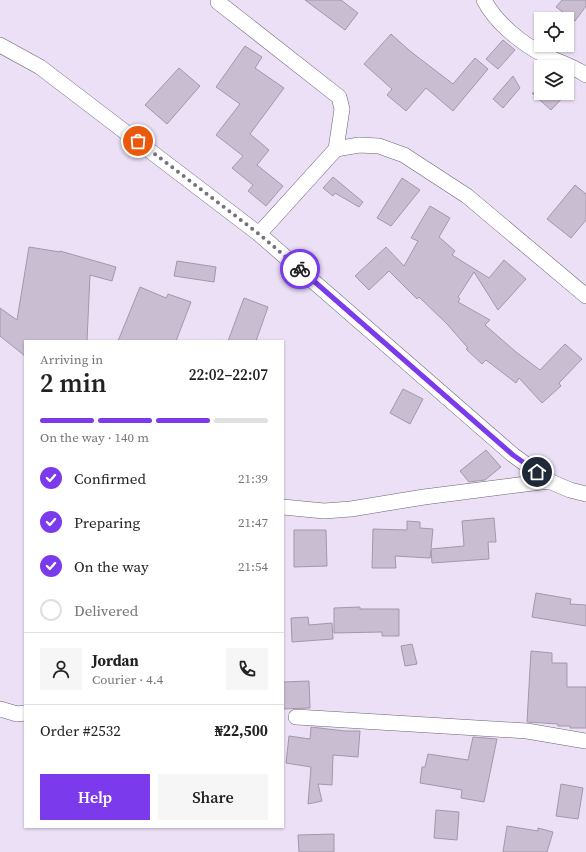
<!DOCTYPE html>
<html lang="en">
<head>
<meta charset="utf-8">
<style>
	:root { --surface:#fff; --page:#f6f6f6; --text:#222; --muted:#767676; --line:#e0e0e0; --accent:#7c3aed }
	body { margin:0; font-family:"Source Serif 4",serif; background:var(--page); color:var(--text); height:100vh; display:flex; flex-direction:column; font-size:15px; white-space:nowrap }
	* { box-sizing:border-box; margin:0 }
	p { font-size:13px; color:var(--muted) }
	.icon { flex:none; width:22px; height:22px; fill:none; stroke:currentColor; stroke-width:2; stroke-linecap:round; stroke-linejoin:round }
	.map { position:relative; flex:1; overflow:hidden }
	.panel { position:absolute; left:24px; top:340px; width:260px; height:488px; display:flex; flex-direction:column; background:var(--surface); border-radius:0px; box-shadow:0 1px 3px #0004 }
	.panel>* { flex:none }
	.fabs { position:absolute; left:534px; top:12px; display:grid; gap:8px }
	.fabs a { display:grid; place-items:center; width:40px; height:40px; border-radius:0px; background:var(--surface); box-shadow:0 1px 3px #0004; font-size:20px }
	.pin { position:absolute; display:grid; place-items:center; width:34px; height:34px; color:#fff; margin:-17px; border:2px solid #fff; border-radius:50%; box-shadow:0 1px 4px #0007 }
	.courier { position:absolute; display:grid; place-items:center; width:40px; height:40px; margin:-20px; border:3px solid #7c3aed; border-radius:50%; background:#fff; color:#222; box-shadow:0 1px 5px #0007 }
	.headline em { font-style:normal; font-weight:600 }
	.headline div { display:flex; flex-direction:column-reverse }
	.headline { display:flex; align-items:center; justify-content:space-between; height:68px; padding:0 16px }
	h1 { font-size:26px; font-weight:600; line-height:30px }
	.bar { display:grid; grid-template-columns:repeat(4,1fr); gap:6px 4px; align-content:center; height:48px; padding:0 16px }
	.bar i { height:5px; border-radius:3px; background:var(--line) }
	.bar .selected { background:var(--accent) }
	.bar p { grid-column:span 4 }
	.line { display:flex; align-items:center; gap:10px; padding:0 16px; border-top:1px solid var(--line) }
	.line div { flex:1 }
	.round { display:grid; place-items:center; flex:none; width:42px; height:42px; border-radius:0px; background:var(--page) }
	ol { padding:0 16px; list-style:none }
	li { display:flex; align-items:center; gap:12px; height:44px }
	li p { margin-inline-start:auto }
	li .icon { padding:4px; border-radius:50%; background:var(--accent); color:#fff; stroke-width:4 }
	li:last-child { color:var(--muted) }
	li i { width:22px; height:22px; border:2px solid var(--line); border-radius:50% }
	.button { display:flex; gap:8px; margin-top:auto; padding:8px 16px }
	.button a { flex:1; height:46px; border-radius:0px; background:var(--accent); color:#fff; font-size:16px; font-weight:600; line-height:46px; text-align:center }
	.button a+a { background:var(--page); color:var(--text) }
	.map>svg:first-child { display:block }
	.building { fill:#c9bdd1; stroke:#a397ab }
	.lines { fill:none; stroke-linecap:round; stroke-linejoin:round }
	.street-casing { stroke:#6b6274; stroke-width:16 }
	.street { stroke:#fff; stroke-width:15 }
	.done { stroke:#77707d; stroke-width:4; stroke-dasharray:0 7.2 }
	.route { stroke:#7c3aed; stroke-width:5 }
</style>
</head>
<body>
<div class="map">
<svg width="586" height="852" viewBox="0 0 586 852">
	<rect width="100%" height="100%" fill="#ebe0f6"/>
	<path class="building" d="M305 0H341L358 13 345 30Z
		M562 0H586V6L575 21 556 7Z
		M391 34 410 51 453 84 475 58 488 69 453 111 426 88 406 111 387 95 392 89 364 64Z
		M503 40 515 50 498 69 486 59Z
		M245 46 262 57 255 68 284 88 250 134 269 150 257 165 283 186 266 206 248 191 253 185 232 168 243 156 216 135 240 104 216 87Z
		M179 68 200 86 167 124 145 105Z
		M513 76 520 88 503 108 493 99Z
		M532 93H567L551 110Z
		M333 177 363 202 359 207 335 193 333 196 323 188Z
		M402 178 420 190 391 226 377 218Z
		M575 185 586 194V220L571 238 547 219Z
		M430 206 450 218 439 237 455 251 452 255 489 278 504 260 526 279 498 310 474 272 458 297 460 299 458 302 490 320 485 325 516 352 540 370 565 344 582 359 559 383 561 386 542 403 519 378 516 383 486 360 482 364 466 349 468 348 447 324 419 297 417 299 389 271 369 290 355 276 386 247 404 266 418 241 411 238Z
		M29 247 60 252V251L116 267 112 281 90 275 87 341H25V356L0 336V308L17 320Z
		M177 261 216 267 214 282 174 276Z
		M140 287 166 298 168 294 191 302 176 341H118Z
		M244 298 268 307 256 341H228Z
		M403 389 423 399 410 424 390 413Z
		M486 450 501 467 485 480 469 482 460 471Z
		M494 518 496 542H488L489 559 432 563 431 550 430 558 395 556 396 568H372L373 529 407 530V521L420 522V528L433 529 431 549 464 546 462 521Z
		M294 530H326L327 566 294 567Z
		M536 593 571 599 570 604 586 605V626L532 617Z
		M360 607V609H399V636H382V632L334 633V608Z
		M308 617 309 625 332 623 333 639 292 642 291 618Z
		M412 644 417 664 405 666 401 646Z
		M531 651 552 653V663H567V687H586V728H570V726H558V724L527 722Z
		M309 681 310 708 283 709V682Z
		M311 727 345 731H360L358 757 333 755 332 785 318 784 322 801 308 804 311 767 286 763 289 736 310 739Z
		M473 737 497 739 484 802 461 798 462 790 420 783 422 767H425L428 754 468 760Z
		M561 784 583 788 578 819 556 816Z
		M436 810 459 812 457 840 434 838Z
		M507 826 538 831V828L553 832 547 852H503Z
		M334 834V852H299L298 835Z"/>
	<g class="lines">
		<defs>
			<path id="street" d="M484 0C496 23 521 43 544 55 558 62 573 66 586 75
				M218 2 339 97 342 109 336 149 359 145 379 146 404 155 467 196 586 296
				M0 45 40 67 259 234 513 455 549 481 570 490 586 494
				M259 234 336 149
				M283 507 324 511 351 509 424 497 549 481
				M0 709 17 714 25 713
				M296 717 527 731 586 741"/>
		</defs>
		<use href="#street" class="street-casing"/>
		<use href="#street" class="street"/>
	</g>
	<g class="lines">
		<path class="done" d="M138 141 259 234 300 269"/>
		<path class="route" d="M300 269 513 455 537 472"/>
	</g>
</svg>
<div class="fabs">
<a><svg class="icon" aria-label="locate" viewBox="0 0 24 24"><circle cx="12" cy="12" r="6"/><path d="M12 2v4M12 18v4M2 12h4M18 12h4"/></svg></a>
<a><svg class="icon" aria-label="layers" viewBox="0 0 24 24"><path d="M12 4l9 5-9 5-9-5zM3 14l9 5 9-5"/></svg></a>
</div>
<div class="pin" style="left:138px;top:141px;background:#ea580c"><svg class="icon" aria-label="bag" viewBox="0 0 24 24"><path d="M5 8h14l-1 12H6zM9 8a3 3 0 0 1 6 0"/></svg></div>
<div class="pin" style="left:537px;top:472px;background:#1f2937"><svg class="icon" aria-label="home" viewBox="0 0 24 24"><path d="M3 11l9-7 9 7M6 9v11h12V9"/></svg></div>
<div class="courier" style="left:300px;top:269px"><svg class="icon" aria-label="bike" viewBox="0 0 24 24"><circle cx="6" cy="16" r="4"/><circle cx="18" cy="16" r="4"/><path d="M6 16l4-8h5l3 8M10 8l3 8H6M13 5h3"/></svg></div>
<section class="panel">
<div class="headline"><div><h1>2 min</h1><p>Arriving in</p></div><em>22:02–22:07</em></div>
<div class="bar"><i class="selected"></i><i class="selected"></i><i class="selected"></i><i></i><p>On the way · 140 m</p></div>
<ol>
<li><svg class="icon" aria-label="check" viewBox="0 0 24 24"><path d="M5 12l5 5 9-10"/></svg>Confirmed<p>21:39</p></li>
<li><svg class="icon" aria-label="check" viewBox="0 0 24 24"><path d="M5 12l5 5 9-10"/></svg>Preparing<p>21:47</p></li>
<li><svg class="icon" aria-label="check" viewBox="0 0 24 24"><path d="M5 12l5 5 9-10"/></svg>On the way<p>21:54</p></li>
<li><i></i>Delivered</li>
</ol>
<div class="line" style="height:72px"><a class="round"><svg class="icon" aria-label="person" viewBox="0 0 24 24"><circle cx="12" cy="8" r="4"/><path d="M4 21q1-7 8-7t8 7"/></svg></a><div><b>Jordan</b><p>Courier · 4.4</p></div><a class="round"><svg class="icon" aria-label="phone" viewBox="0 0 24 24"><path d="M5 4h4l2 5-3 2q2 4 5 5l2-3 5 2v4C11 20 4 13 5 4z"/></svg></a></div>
<div class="line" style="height:52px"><div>Order #2532</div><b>₦22,500</b></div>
<div class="button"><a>Help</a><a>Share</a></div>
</section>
</div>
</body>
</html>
